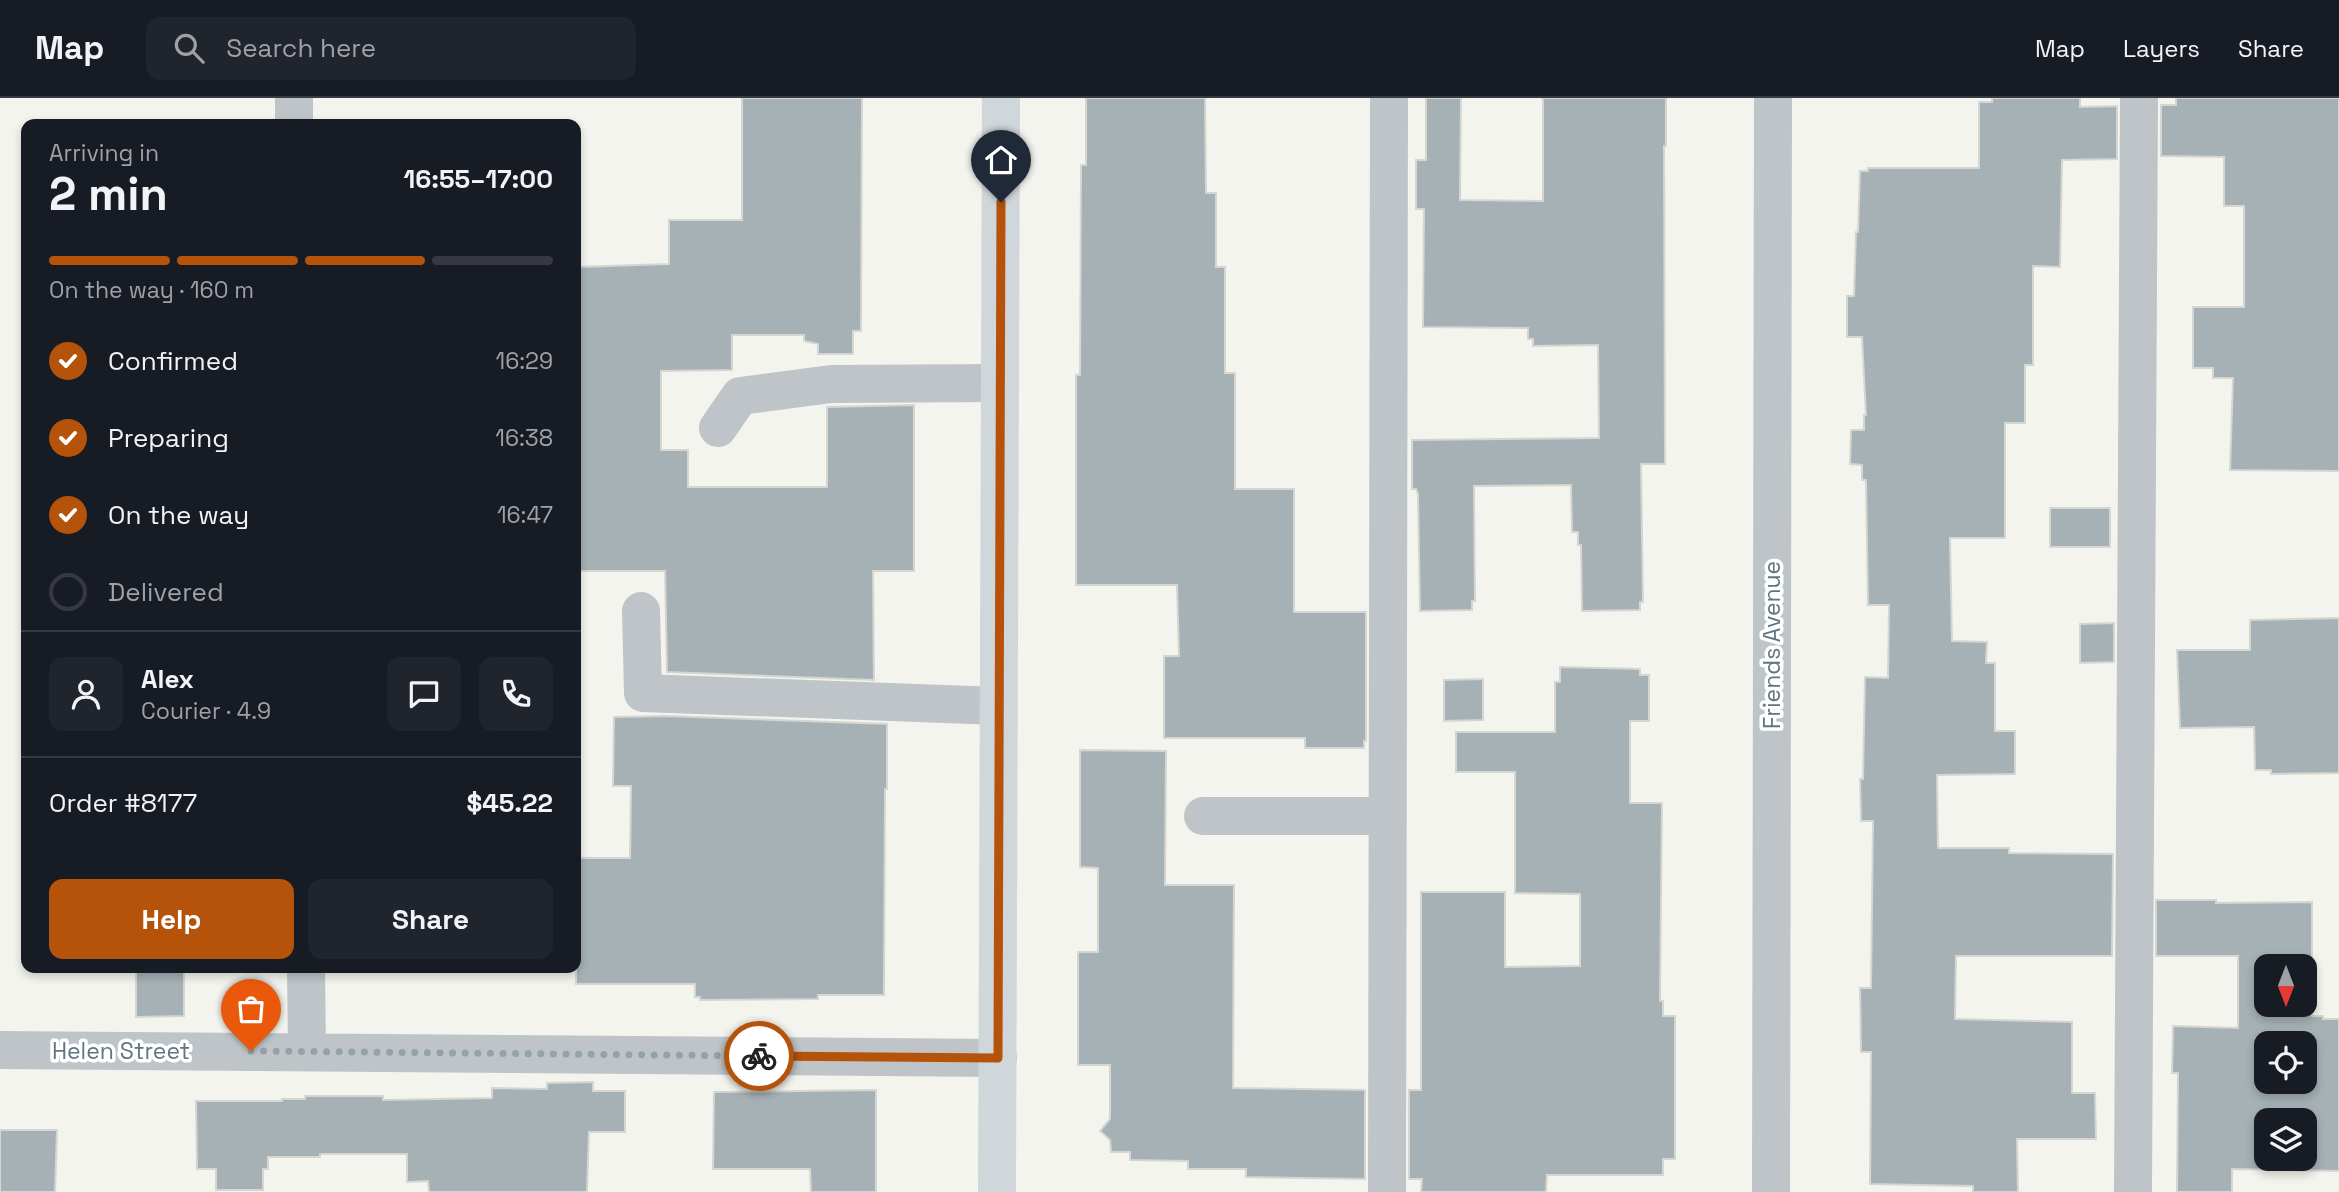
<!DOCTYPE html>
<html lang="en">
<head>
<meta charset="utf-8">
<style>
	:root { --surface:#171b24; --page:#20242c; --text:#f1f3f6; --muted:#9ea1a6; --line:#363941; --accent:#b45309 }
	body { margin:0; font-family:"Space Grotesk",sans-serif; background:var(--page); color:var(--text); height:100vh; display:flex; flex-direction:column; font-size:26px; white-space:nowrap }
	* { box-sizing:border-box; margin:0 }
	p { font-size:23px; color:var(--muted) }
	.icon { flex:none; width:38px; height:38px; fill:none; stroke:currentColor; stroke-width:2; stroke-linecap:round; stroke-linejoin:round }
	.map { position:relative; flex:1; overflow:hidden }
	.side { position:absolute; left:21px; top:21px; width:560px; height:854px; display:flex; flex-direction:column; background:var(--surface); border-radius:14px; box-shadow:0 4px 10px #0003 }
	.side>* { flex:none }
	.needle { width:46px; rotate:180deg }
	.buttons { position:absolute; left:2254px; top:856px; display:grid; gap:14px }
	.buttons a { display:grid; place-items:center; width:63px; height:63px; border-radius:14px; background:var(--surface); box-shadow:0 4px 10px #0003; font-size:35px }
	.pin { position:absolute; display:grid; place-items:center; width:60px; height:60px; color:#fff; margin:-72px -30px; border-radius:50% 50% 50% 0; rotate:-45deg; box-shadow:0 0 7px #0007 }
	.pin .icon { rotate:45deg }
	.courier { position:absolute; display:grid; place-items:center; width:70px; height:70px; margin:-35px; border:5px solid #b45309; border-radius:50%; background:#fff; color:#222; box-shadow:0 2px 9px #0007 }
	.headline em { font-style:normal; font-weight:800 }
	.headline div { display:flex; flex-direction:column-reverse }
	.headline { display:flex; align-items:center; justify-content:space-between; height:119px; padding:0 28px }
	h1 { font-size:46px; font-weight:800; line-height:52px }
	.bar { display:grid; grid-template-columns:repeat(4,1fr); gap:10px 7px; align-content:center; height:84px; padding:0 28px }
	.bar i { height:9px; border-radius:5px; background:var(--line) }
	.bar .current { background:var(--accent) }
	.bar p { grid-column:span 4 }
	.line { display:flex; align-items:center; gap:18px; padding:0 28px; border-top:2px solid var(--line) }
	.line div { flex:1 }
	.round { display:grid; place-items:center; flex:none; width:74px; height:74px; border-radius:14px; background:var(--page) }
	ol { padding:0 28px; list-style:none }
	li { display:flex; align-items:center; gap:21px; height:77px }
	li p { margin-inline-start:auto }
	li .icon { padding:7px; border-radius:50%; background:var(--accent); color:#fff; stroke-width:4 }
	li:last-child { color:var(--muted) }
	li i { width:38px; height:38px; border:4px solid var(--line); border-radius:50% }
	.button { display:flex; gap:14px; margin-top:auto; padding:14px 28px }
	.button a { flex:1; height:80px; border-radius:14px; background:var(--accent); color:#fff; font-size:28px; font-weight:800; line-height:80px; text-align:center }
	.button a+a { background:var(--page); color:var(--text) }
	header { display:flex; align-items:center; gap:42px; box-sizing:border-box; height:98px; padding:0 35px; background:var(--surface); border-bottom:2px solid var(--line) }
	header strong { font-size:33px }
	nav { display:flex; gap:38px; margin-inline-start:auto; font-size:24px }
	.search { width:490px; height:63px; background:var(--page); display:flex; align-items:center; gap:18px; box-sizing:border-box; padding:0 24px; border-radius:14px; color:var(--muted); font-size:26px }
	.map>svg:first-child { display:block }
	.building { fill:#a6b1b5; stroke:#d5d5d2; stroke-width:2; fill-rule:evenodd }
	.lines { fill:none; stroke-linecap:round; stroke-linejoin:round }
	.minor { stroke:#bec4c7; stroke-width:38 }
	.major { stroke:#d0d7da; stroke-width:38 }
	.done { stroke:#94a2a9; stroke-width:7; stroke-dasharray:0 12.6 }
	.route { stroke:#b45309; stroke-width:9 }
	.labels { text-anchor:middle; stroke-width:7; stroke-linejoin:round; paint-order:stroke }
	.street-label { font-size:23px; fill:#607683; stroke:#fff }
</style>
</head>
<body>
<header>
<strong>Map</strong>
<div class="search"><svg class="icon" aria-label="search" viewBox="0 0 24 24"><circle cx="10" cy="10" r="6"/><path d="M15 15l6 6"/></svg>Search here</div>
<nav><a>Map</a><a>Layers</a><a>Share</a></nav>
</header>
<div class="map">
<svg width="2339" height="1094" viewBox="0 0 2339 1094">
	<rect width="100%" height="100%" fill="#f4f4ef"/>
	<path class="building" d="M742 0H862L861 233H853V256H818V246L804 243V237H732V272L661 273V352H688V389H827V309L914 307V473H873L874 582 667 574 665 473H576V276H578V169L669 166V122H742Z
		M1086 0H1205L1206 95H1216V169H1225V275H1235V391H1294V514H1366V643H1364V650H1305V640H1164V558H1179L1177 487H1076V277H1080L1081 67H1086Z
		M1426 0H1461L1460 102 1543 103V0H1666V48H1664L1665 366H1641L1643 504H1640V512L1582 513 1581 447H1578V434H1572L1571 387 1474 388 1475 503H1472V512L1420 513 1418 396 1416 391H1412V342L1599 340 1598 247 1533 248V241H1528V230L1423 229 1424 111H1416V62H1426Z
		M1992 0H2080V9L2117 8V61L2062 62 2060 169 2033 168V267H2025V325H2005V440H1950L1952 543 1987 544 1986 565H1995V633H2015V676L1937 677 1938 750H2009V755L2113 756 2112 858H1956L1955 921 2072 924V995H2095L2096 1041H2017L2018 1094H1973V1088L1870 1086 1871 954H1861L1860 890H1871L1873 723H1861L1860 681H1863L1865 579 1888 580 1889 507H1868L1866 382H1862V367L1850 366 1851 332H1864V317H1866L1862 239H1847V198H1854L1856 134H1858L1860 73H1868V70H1979V4H1992Z
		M2176 0H2339V373L2230 372 2233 280H2213V270H2193V209H2244V108H2224V59L2161 58V7H2176Z
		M2050 410H2110V449H2050Z
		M2339 520V675L2271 676V672H2255L2254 629 2180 630 2177 552H2250V522Z
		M2114 525V564L2080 565V526Z
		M1560 569 1640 571V577H1649V623H1630V705H1662L1660 903H1663V918H1675V1061H1663V1077H1547L1546 1094H1421L1422 1081H1409V992H1421V794H1505V869L1580 868V796L1515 795V674H1456V634H1555V584H1560Z
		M1483 581V622L1444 623V582Z
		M667 618 887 626V691H885L884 897H818V901L700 902V899H695V886H576V760H630L631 688H613L614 619Z
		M1080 652 1166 653 1165 787H1234L1233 990 1365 992V1081L1246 1079V1071H1188V1063L1130 1062V1054H1111L1110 1042 1100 1033 1110 1021V967H1078V854H1098V770L1080 769Z
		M2156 802H2216V805L2312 804V918H2323V921H2339V1073L2232 1071V1094H2177L2178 975H2172L2173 928 2238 930V858H2156ZM2266 868H2305V906H2266ZM2266 945H2305V984H2266ZM2266 1022H2305V1060H2266Z
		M136 870H184V918L136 919Z
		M593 984V993H625V1034H589L587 1094H429L428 1083 407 1084V1056H320V1059H268V1071H263V1092H216V1071H197L196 1003H282V1001H305V998H383V1002L492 1000V990L547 991V985Z
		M876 992V1094H811L810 1071H713L714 994Z
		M0 1032H57L55 1094H0Z"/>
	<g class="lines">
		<path class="minor" d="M294 0V26
			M718 330 740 298 831 286 1000 285
			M641 513 643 595 998 608
			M1203 718H1388
			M306 870 307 954
			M0 952 998 960
			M1387 1094 1389 0
			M1771 1094 1773 0
			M2133 1094 2139 0"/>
		<path class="major" d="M997 1094 1001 0"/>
	</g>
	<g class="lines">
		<path class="done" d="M251 953 759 958"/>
		<path class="route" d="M759 958 998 960 1001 104"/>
	</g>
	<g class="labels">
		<g class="street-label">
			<text transform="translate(1772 547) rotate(-90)" y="8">Friends Avenue</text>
			<text x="121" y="961">Helen Street</text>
		</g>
	</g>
</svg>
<div class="buttons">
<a><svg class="needle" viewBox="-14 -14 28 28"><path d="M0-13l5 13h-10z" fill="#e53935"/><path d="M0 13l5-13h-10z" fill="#9ea1a6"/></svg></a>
<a><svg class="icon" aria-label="locate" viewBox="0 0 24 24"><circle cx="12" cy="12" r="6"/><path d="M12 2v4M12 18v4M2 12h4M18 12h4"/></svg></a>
<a><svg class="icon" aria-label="layers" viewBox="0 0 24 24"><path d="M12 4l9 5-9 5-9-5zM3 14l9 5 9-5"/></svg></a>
</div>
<div class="pin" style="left:251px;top:953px;background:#ea580c"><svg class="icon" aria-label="bag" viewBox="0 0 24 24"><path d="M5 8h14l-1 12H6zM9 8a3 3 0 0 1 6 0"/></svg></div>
<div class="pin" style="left:1001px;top:104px;background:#1f2937"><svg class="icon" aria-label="home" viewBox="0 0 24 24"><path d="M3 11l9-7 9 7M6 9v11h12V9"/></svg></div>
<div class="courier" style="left:759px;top:958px"><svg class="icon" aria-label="bike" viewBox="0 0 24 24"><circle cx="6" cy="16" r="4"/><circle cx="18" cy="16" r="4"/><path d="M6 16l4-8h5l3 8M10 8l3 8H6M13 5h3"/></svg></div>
<section class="side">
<div class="headline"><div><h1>2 min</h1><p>Arriving in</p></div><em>16:55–17:00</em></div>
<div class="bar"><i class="current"></i><i class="current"></i><i class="current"></i><i></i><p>On the way · 160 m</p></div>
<ol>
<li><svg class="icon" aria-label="check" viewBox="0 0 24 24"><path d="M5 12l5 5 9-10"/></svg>Confirmed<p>16:29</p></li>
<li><svg class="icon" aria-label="check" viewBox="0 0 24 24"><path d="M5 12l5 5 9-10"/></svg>Preparing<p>16:38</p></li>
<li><svg class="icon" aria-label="check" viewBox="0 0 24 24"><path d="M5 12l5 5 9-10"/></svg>On the way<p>16:47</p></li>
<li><i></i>Delivered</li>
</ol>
<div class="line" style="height:126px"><a class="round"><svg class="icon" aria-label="person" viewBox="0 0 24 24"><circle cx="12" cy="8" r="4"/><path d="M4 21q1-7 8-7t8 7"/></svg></a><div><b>Alex</b><p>Courier · 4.9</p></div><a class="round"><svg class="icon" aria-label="chat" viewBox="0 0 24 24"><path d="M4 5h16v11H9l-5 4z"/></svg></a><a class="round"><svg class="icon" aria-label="phone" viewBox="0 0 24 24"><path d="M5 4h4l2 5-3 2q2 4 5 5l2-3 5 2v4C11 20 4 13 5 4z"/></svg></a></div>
<div class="line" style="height:91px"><div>Order #8177</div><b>$45.22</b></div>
<div class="button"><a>Help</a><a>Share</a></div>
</section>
</div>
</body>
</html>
